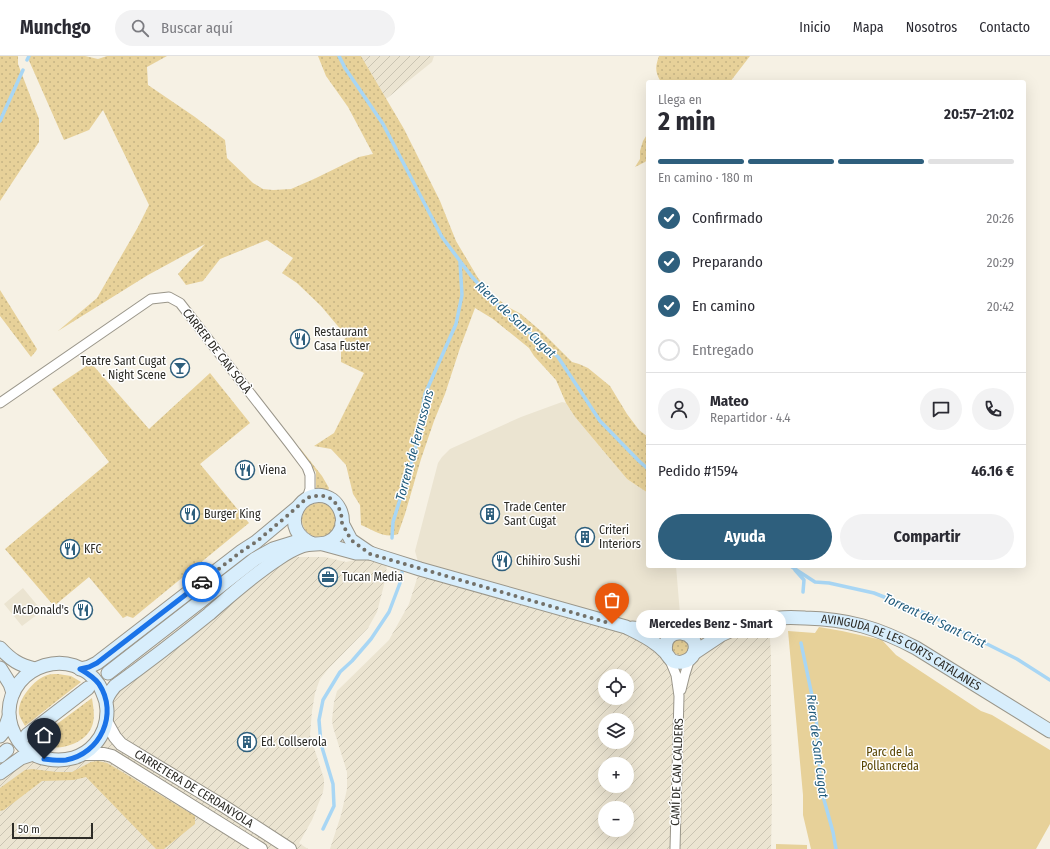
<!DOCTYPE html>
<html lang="es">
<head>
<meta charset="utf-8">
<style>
	:root { --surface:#fff; --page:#f2f2f3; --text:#2b2b33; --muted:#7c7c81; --line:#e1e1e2; --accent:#2e5f7d }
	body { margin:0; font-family:"Fira Sans Condensed",sans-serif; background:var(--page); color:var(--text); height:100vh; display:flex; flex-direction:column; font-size:15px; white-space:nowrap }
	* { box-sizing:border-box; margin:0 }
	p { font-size:13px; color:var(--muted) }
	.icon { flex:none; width:22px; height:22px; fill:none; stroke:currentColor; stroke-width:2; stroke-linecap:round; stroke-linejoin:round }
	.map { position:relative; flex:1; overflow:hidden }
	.details { position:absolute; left:646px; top:24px; width:380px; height:488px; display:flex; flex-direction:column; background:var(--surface); border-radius:4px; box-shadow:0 4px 16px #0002 }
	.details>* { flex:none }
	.fabs { position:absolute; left:598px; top:613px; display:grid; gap:8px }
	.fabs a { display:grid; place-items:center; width:36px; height:36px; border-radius:50%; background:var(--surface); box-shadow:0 4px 16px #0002; font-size:20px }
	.scale { position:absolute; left:12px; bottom:10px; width:81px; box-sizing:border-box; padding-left:4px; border:2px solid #2d2c27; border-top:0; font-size:11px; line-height:14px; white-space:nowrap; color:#2d2c27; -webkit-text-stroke:3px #fff; paint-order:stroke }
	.pin { position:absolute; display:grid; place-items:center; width:34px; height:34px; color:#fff; margin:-41px -17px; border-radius:50% 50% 50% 0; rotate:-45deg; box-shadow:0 0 4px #0007 }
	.pin .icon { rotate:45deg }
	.courier { position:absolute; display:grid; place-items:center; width:40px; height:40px; margin:-20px; border:3px solid #1a73e8; border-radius:50%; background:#fff; color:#222; box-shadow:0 1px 5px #0007 }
	.bubble { position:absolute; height:28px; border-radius:14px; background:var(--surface); box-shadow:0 4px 16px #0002; font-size:13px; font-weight:700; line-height:28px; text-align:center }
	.headline em { font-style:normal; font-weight:700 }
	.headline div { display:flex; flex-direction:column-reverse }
	.headline { display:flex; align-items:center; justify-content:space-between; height:68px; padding:0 12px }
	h1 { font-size:26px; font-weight:700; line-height:30px }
	.bar { display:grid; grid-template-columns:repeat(4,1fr); gap:6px 4px; align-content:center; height:48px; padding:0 12px }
	.bar i { height:5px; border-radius:3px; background:var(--line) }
	.bar .on { background:var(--accent) }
	.bar p { grid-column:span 4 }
	.line { display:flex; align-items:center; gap:10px; padding:0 12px; border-top:1px solid var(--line) }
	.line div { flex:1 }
	.round { display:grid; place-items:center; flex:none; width:42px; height:42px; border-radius:21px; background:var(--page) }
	ol { padding:0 12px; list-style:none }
	li { display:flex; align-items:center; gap:12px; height:44px }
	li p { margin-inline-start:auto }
	li .icon { padding:4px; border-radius:50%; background:var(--accent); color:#fff; stroke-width:4 }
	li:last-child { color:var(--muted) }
	li i { width:22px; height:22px; border:2px solid var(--line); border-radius:50% }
	.button { display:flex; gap:8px; margin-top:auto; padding:8px 12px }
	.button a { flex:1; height:46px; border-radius:24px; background:var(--accent); color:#fff; font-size:16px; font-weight:700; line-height:46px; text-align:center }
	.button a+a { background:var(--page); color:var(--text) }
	header { display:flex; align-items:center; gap:24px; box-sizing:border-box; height:56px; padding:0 20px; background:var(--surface); border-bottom:1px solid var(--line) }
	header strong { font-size:19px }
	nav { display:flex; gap:22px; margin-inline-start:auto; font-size:14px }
	.search { width:280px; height:36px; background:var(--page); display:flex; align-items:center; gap:10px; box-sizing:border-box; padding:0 14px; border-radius:22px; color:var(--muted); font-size:15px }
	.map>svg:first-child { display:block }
	.built { fill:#ebe4d1 }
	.industrial { fill:url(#industrial-furrows); fill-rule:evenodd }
	.grass { fill:url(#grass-dots) }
	.park { fill:#e7d199 }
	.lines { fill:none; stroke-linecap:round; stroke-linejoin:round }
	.stream { stroke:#a8d6f4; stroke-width:3.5 }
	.minor-casing { stroke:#9a968a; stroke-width:11 }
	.tertiary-casing { stroke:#9a968a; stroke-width:14 }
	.secondary-casing { stroke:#9a968a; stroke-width:15 }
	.minor { stroke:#fff; stroke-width:9 }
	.tertiary { stroke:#fff; stroke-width:12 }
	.secondary { stroke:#d8eefc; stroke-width:13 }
	.done { stroke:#737169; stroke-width:4; stroke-dasharray:0 7.2 }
	.route { stroke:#1a73e8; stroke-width:5 }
	.labels { text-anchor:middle; stroke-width:3; stroke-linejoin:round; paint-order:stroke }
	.poi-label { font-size:12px; fill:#2d2c27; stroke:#fff; text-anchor:start }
	.street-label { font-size:12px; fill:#2d2c27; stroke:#fff }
	.park-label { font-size:12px; fill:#584400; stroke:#fff }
	.water-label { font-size:13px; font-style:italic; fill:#205b7c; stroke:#fff }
</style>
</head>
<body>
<header>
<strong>Munchgo</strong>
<div class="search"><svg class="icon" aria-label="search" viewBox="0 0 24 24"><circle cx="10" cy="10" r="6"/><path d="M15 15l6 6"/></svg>Buscar aquí</div>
<nav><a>Inicio</a><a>Mapa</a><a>Nosotros</a><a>Contacto</a></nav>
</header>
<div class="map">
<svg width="1050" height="793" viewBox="0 0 1050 793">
	<defs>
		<pattern id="industrial-furrows" width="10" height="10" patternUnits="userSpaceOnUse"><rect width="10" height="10" fill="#ebe4d1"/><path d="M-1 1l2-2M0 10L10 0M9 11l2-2" fill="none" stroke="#cac4b3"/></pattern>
		<pattern id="grass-dots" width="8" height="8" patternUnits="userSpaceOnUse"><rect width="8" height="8" fill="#e7d199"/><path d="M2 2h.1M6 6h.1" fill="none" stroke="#c6b484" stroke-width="1.8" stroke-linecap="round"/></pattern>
	</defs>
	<rect width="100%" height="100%" fill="#f6f1e4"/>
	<path class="built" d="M562 346 566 347 575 361 627 423 648 437V510H676L681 570 677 576 656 573 420 513 415 495 438 407 442 401 450 393 521 361Z
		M23 532 42 555 22 570 4 548Z"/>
	<path class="industrial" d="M361 0H434L432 6 386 43Z
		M370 497 387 503 386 521 377 556 368 572 329 612 320 623 315 637 312 655 310 679 324 723V729L323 736 312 764 299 787 308 793H0V717L21 702 56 704 95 689 106 646 260 515 293 501H325L346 506 355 504Z
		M420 513 599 565 677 576 666 597 683 607 684 577 766 563 770 582 771 602V652L772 742 771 793H330L341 759 347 733V716L333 671 332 664 334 646 337 635 389 584 409 548ZM605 620H627V642H605ZM605 664H627V686H605ZM605 708H627V730H605ZM605 752H627V774H605Z"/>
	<path class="grass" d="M0 0H18V8L39 63V86L0 145Z
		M27 0H85L98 3 107 0H167L147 11 148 29 195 61 225 84 227 102 253 127 263 133 273 134 291 133 314 123 359 101 373 98 348 51 326 20 318 0H361L404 73 440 145 456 185 478 222 493 239 508 251 521 258 542 276 572 306 579 308 588 312 610 330 627 358 639 374 648 381V437L627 423 575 361 566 347 556 324 534 300 529 292 493 263 475 252 460 292 445 338 434 365 421 403 405 458 398 478C385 483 373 474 361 469L360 449 353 438 346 409 331 393 314 390 334 377 364 317 341 306V286L347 281 321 250 297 227 282 217 293 202 267 184 220 203 203 225 186 229 178 218 205 188 148 219 58 275 97 242 138 171 149 149 103 54 89 74 64 84Z
		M659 0H750L730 26H661C655 16 655 11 659 0Z
		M648 77V103L645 106 635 111 640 103V95L643 85Z
		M0 234 37 293 36 295 31 301 0 260Z
		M91 307 149 373 210 317 250 367 200 408 249 467 133 562 127 560 123 562 89 521 54 550 5 493 109 406 52 333Z
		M300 392 322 420 329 432 328 434 316 433V416L299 393Z
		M302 464a17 17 0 1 1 34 0a17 17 0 1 1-34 0Z
		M672 591a8 8 0 1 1 16 0a8 8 0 1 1-16 0Z
		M58 618 71 620 81 626 25 670C23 666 20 662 19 658 17 644 33 625 45 620 49 618 54 618 58 618Z
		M92 642C93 650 95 658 93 667 89 685 65 694 48 691 48 691 42 690 42 690 39 689 37 686 34 685Z
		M98 705 107 707 119 714 195 760V768L164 793H156L86 721 74 724 42 725 4 754 0 755V732L25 714 32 713 57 716H72L91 706Z"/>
	<path class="park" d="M819 571 842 575 882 584 896 599 981 655 992 659 1050 694V768L1036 793H811L803 759V739L788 575 815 577Z
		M776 788 807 789V793H776Z"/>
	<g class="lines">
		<path class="stream" d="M339 0 345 12 383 68 442 181 472 221 502 253 558 301 600 365 639 405 648 413
			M27 4 29 0
			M0 65 23 14
			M392 482 393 466 415 395 425 338 456 268 462 239 460 206
			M792 511 815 526 829 527 874 537 927 558 1017 603 1050 624
			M795 514 804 524 803 536
			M801 587 816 659 821 733 833 776 836 793
			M323 773 334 750 333 728 321 688 319 664 323 644 340 616 352 605 371 583 389 556 400 527 402 516"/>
		<defs>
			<path id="minor" d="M0 347 151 243 169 241 180 247 289 387 307 411 310 419V433L307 442
				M669 602 676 619 679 640 675 793
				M681 634 685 618 690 602"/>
			<g id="tertiary">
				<path id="s1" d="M106 665 115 681 121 688 222 749 290 793"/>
				<path d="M83 698H104L112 700 261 793"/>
			</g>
			<g id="secondary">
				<path d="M342 467 351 484 370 497"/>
				<path d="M323 488 356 497H370L379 500 420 513 626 571C636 576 647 581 656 588 659 590 662 593 665 596 668 599 669 603 673 605 676 606 679 607 682 606 687 605 692 602 694 597 703 574 660 567 666 597"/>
				<path d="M632 572 677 576"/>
				<path id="s2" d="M684 577C702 574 720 573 738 570 747 569 756 565 765 564 778 561 792 561 805 562 848 563 878 572 916 592L1050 675"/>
				<path d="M0 592C11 604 19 609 35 613"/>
				<path d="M694 597 721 579 732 574"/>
				<path d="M0 612 10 628 13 637"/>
				<path d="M80 613 89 611 97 607 242 495 256 486 298 451"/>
				<path d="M108 617 255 503 273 493 302 484"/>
				<path d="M106 646C104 640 102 634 99 629 73 589 10 608 9 656 9 666 12 675 18 684 25 694 36 702 48 703 65 706 83 702 95 688 103 679 107 667 107 655 107 652 106 648 106 646 107 639 111 635 115 630 147 607 178 583 209 558 231 539 253 519 278 503 285 498 294 493 302 490 315 485 327 493 338 478 348 465 340 444 324 440 297 434 279 475 313 488"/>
				<path d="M27 679 88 632"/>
				<path d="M0 680 4 675 9 661"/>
				<path d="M0 700 7 694"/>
				<path d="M0 717 21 702 33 698"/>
			</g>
		</defs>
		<use href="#minor" class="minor-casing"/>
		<use href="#tertiary" class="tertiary-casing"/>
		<use href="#secondary" class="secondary-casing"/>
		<use href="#minor" class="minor"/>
		<use href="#tertiary" class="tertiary"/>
		<use href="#secondary" class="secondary"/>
	</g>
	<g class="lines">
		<path class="done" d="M202 526 242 495 256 486 287 460 307 442 313 440H323L332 443 337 449 341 456 342 467 351 484 370 498 612 568"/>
		<path class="route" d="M44 703C51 704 59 705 66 704 100 698 119 658 99 628 94 621 87 617 80 613L89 611 97 607 202 526"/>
	</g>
	<defs>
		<symbol id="restaurant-ring" viewBox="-11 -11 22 22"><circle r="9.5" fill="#fff" stroke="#2e5f7d" stroke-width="1.5"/><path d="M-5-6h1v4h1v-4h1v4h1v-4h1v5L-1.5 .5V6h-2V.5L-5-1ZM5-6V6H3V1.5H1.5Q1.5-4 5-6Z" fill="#2e5f7d"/></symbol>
		<symbol id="bar-ring" viewBox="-11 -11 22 22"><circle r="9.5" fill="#fff" stroke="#2e5f7d" stroke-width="1.5"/><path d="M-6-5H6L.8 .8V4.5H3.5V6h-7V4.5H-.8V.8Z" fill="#2e5f7d"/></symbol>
		<symbol id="building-ring" viewBox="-11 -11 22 22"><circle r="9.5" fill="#fff" stroke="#2e5f7d" stroke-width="1.5"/><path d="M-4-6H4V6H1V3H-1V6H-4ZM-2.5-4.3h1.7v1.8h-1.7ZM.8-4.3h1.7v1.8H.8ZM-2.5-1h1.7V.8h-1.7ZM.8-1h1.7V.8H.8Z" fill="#2e5f7d"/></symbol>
		<symbol id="office-ring" viewBox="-11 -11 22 22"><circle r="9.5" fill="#fff" stroke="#2e5f7d" stroke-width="1.5"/><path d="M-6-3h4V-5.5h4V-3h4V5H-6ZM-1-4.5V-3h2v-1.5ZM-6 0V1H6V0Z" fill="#2e5f7d"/></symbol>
	</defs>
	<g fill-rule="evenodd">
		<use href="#restaurant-ring" x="289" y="272" width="22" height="22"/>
		<use href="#bar-ring" x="169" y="301" width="22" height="22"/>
		<use href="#restaurant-ring" x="234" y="403" width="22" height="22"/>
		<use href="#restaurant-ring" x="179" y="447" width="22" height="22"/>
		<use href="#building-ring" x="479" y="447" width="22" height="22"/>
		<use href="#building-ring" x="574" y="470" width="22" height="22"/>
		<use href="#restaurant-ring" x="59" y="482" width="22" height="22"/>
		<use href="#restaurant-ring" x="491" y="494" width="22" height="22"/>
		<use href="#office-ring" x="317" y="510" width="22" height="22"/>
		<use href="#restaurant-ring" x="72" y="543" width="22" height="22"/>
		<use href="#building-ring" x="236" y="675" width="22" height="22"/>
	</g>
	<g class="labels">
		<g class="poi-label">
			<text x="314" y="280">Restaurant<tspan x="314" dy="14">Casa Fuster</tspan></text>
			<text x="166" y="309" text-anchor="end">Teatre Sant Cugat<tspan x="166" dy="14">· Night Scene</tspan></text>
			<text x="259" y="418">Viena</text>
			<text x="504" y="455">Trade Center<tspan x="504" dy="14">Sant Cugat</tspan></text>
			<text x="204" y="462">Burger King</text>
			<text x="599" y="478">Criteri<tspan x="599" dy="14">Interiors</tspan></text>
			<text x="84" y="497">KFC</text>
			<text x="516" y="509">Chihiro Sushi</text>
			<text x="342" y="525">Tucan Media</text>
			<text x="69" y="558" text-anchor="end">McDonald's</text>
			<text x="261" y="690">Ed. Collserola</text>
		</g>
		<g class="street-label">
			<text transform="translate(217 295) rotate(52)" y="4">CARRER DE CAN SOLÀ</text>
			<text dy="4" stroke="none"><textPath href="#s2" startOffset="226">AVINGUDA DE LES CORTS CATALANES</textPath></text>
			<text transform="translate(677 716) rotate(-88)" y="4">CAMÍ DE CAN CALDERS</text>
			<text dy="4" stroke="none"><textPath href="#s1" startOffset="113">CARRETERA DE CERDANYOLA</textPath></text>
		</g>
		<g class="park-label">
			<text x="890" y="700">Parc de la<tspan x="890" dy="14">Pollancreda</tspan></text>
		</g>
		<g class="water-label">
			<text transform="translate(516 263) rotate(43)" y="5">Riera de Sant Cugat</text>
			<text transform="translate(414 389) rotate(-75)" y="5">Torrent de Ferrussons</text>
			<text transform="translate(935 564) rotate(25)" y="5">Torrent del Sant Crist</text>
			<text transform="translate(818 690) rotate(83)" y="5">Riera de Sant Cugat</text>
		</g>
	</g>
</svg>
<div class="fabs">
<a><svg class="icon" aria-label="locate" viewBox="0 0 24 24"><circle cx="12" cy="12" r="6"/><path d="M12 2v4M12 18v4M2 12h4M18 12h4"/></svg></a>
<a><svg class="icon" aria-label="layers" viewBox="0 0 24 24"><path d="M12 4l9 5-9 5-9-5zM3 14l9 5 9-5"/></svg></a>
<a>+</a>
<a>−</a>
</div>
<div class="scale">50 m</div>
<div class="pin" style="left:612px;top:568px;background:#ea580c"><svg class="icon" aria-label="bag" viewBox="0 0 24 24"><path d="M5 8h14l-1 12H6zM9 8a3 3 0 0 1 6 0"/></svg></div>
<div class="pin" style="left:44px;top:703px;background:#1f2937"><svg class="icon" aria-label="home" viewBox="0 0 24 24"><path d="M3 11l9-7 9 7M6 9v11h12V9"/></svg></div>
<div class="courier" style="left:202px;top:526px"><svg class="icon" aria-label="car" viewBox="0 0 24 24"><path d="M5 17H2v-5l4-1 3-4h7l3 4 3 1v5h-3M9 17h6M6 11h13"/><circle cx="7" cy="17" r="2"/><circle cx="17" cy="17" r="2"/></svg></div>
<div class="bubble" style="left:636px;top:554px;width:150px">Mercedes Benz - Smart</div>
<section class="details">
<div class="headline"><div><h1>2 min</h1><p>Llega en</p></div><em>20:57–21:02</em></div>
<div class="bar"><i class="on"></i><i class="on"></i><i class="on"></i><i></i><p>En camino · 180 m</p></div>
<ol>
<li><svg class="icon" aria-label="check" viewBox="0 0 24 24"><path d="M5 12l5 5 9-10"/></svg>Confirmado<p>20:26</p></li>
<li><svg class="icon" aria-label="check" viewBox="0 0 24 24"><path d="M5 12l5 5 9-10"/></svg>Preparando<p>20:29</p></li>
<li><svg class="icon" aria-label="check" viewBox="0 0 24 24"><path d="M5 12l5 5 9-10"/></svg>En camino<p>20:42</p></li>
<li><i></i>Entregado</li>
</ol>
<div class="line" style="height:72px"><a class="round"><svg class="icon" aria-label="person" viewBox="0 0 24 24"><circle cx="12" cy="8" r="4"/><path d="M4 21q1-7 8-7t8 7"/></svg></a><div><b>Mateo</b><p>Repartidor · 4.4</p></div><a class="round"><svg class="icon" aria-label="chat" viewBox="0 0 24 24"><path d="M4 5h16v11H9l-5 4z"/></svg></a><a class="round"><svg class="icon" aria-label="phone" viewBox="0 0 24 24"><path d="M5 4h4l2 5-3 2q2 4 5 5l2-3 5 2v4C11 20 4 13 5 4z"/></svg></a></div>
<div class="line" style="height:52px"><div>Pedido #1594</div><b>46.16 €</b></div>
<div class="button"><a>Ayuda</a><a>Compartir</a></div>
</section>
</div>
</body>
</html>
